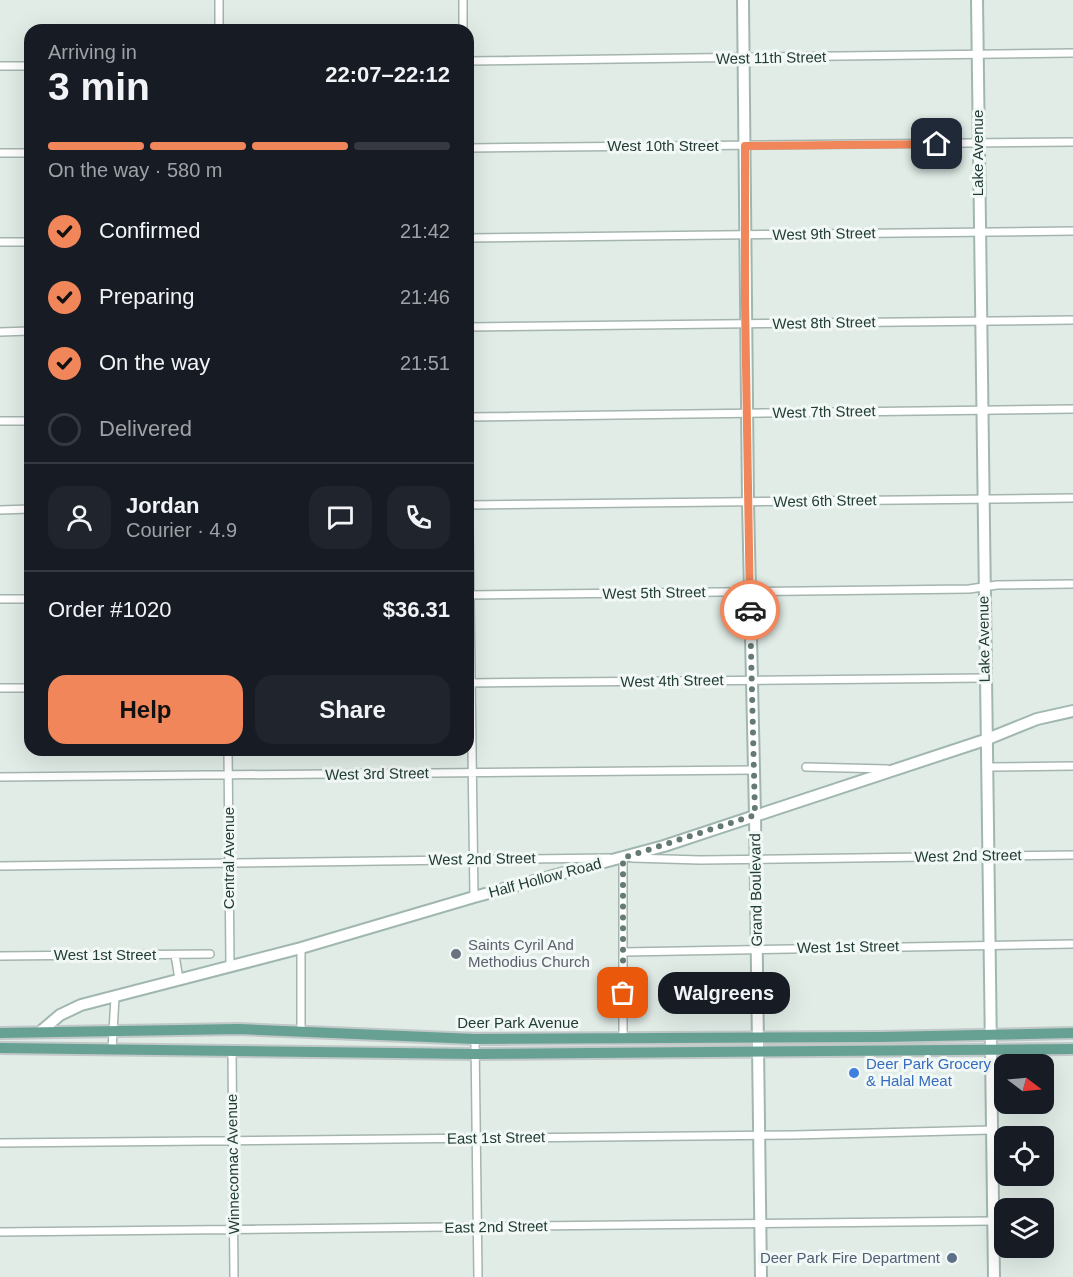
<!DOCTYPE html>
<html lang="en">
<head>
<meta charset="utf-8">
<style>
	:root { --surface:#171b24; --page:#20242c; --text:#f1f3f6; --muted:#9ea1a6; --line:#363941; --accent:#f1865a }
	body { margin:0; font-family:Arial,sans-serif; background:var(--page); color:var(--text); height:100vh; display:flex; flex-direction:column; font-size:22px; white-space:nowrap }
	* { box-sizing:border-box; margin:0 }
	p { font-size:20px; color:var(--muted) }
	.icon { flex:none; width:33px; height:33px; fill:none; stroke:currentColor; stroke-width:2; stroke-linecap:round; stroke-linejoin:round }
	.map { position:relative; flex:1; overflow:hidden }
	.sheet { position:absolute; left:24px; top:24px; width:450px; height:732px; display:flex; flex-direction:column; background:var(--surface); border-radius:18px; box-shadow:0 6px 24px #0002 }
	.sheet>* { flex:none }
	.needle { width:39px; rotate:106deg }
	.buttons { position:absolute; left:994px; top:1054px; display:grid; gap:12px }
	.buttons a { display:grid; place-items:center; width:60px; height:60px; border-radius:12px; background:var(--surface); box-shadow:0 6px 24px #0002; font-size:30px }
	.pin { position:absolute; display:grid; place-items:center; width:51px; height:51px; color:#fff; margin:-26px; border-radius:12px; box-shadow:0 3px 9px #0006 }
	.courier { position:absolute; display:grid; place-items:center; width:60px; height:60px; margin:-30px; border:4px solid #f1865a; border-radius:50%; background:#fff; color:#222; box-shadow:0 2px 8px #0007 }
	.bubble { position:absolute; height:42px; border-radius:18px; background:var(--surface); box-shadow:0 6px 24px #0002; font-size:20px; font-weight:600; line-height:42px; text-align:center }
	.head em { font-style:normal; font-weight:600 }
	.head div { display:flex; flex-direction:column-reverse }
	.head { display:flex; align-items:center; justify-content:space-between; height:102px; padding:0 24px }
	h1 { font-size:39px; font-weight:600; line-height:45px }
	.bar { display:grid; grid-template-columns:repeat(4,1fr); gap:9px 6px; align-content:center; height:72px; padding:0 24px }
	.bar i { height:8px; border-radius:4px; background:var(--line) }
	.bar .current { background:var(--accent) }
	.bar p { grid-column:span 4 }
	.line { display:flex; align-items:center; gap:15px; padding:0 24px; border-top:2px solid var(--line) }
	.line div { flex:1 }
	.round { display:grid; place-items:center; flex:none; width:63px; height:63px; border-radius:18px; background:var(--page) }
	ol { padding:0 24px; list-style:none }
	li { display:flex; align-items:center; gap:18px; height:66px }
	li p { margin-inline-start:auto }
	li .icon { padding:6px; border-radius:50%; background:var(--accent); color:#111; stroke-width:4 }
	li:last-child { color:var(--muted) }
	li i { width:33px; height:33px; border:3px solid var(--line); border-radius:50% }
	.cta { display:flex; gap:12px; margin-top:auto; padding:12px 24px }
	.cta a { flex:1; height:69px; border-radius:18px; background:var(--accent); color:#111; font-size:24px; font-weight:600; line-height:69px; text-align:center }
	.cta a+a { background:var(--page); color:var(--text) }
	.map>svg:first-child { display:block }
	.lines { fill:none; stroke-linecap:round; stroke-linejoin:round }
	.street-casing { stroke:#a4b4ae; stroke-width:10 }
	.secondary-casing { stroke:#a0b7b0; stroke-width:14 }
	.primary-casing { stroke:#c1c8c7; stroke-width:14 }
	.street { stroke:#fff; stroke-width:7 }
	.secondary { stroke:#fff; stroke-width:10 }
	.primary { stroke:#66a194; stroke-width:10 }
	.done { stroke:#657a74; stroke-width:6; stroke-dasharray:0 10.8 }
	.route { stroke:#f1865a; stroke-width:8 }
	.worship-dot { fill:#6b7280; stroke:#f2f8f5; stroke-width:2 }
	.shop-dot { fill:#3f7fe0; stroke:#f2f8f5; stroke-width:2 }
	.service-dot { fill:#5c6f8a; stroke:#f2f8f5; stroke-width:2 }
	.labels { text-anchor:middle; stroke-width:6; stroke-linejoin:round; paint-order:stroke }
	.street-label { font-size:15px; fill:#223c36; stroke:#f2f8f5 }
	.worship-label { font-size:15px; fill:#5b616d; stroke:#f2f8f5; text-anchor:start }
	.shop-label { font-size:15px; fill:#366cbe; stroke:#f2f8f5; text-anchor:start }
	.service-label { font-size:15px; fill:#4e5e75; stroke:#f2f8f5; text-anchor:end }
</style>
</head>
<body>
<div class="map">
<svg width="1073" height="1277" viewBox="0 0 1073 1277">
	<rect width="100%" height="100%" fill="#e1ece7"/>
	<g class="lines">
		<defs>
			<path id="street" d="M219 0V30
				M463 0V30
				M468 61 1073 53
				M0 66H30
				M468 148 1073 142
				M0 153H30
				M468 238 1073 231
				M0 242H30
				M468 327 1073 320
				M0 332 30 331
				M468 417 1073 409
				M0 421H30
				M468 453 474 897
				M468 505 1073 498
				M0 510 30 509
				M468 595 969 589 997 585 1073 584
				M0 599H30
				M468 683 985 678
				M0 688H30
				M228 750 230 965
				M806 767 887 769
				M987 767 1073 766
				M0 777 754 770
				M623 858V1038
				M632 858 700 860 1073 855
				M0 866 609 858
				M301 948V1031
				M624 952 1073 944
				M175 955 179 979
				M0 956 210 954
				M475 1039 478 1277
				M112 1050 115 997
				M232 1051 234 1277
				M0 1143 794 1135 991 1130
				M0 1232 993 1221"/>
			<path id="secondary" d="M743 0 748 502 755 815 761 1277
				M977 0 994 1277
				M40 1032 60 1015 81 1005 301 948 474 897 664 846 985 740 1037 719 1073 711"/>
			<path id="primary" d="M0 1033 239 1029 475 1039 880 1037 1073 1033
				M0 1048 475 1054 1073 1049"/>
		</defs>
		<use href="#street" class="street-casing"/>
		<use href="#secondary" class="secondary-casing"/>
		<use href="#primary" class="primary-casing"/>
		<use href="#street" class="street"/>
		<use href="#secondary" class="secondary"/>
		<use href="#primary" class="primary"/>
	</g>
	<g class="lines">
		<path class="done" d="M623 993V858L755 815 750 610"/>
		<path class="route" d="M750 610 745 303V146L937 144"/>
	</g>
	<circle class="worship-dot" cx="456" cy="954" r="6"/>
	<circle class="shop-dot" cx="854" cy="1073" r="6"/>
	<circle class="service-dot" cx="952" cy="1258" r="6"/>
	<g class="labels">
		<g class="street-label">
			<text transform="translate(771 58) rotate(-1)" y="5">West 11th Street</text>
			<text x="663" y="151">West 10th Street</text>
			<text transform="translate(978 153) rotate(-90)" y="5">Lake Avenue</text>
			<text transform="translate(824 234) rotate(-1)" y="5">West 9th Street</text>
			<text transform="translate(824 323) rotate(-1)" y="5">West 8th Street</text>
			<text transform="translate(824 412) rotate(-1)" y="5">West 7th Street</text>
			<text transform="translate(825 501) rotate(-1)" y="5">West 6th Street</text>
			<text transform="translate(654 593) rotate(-1)" y="5">West 5th Street</text>
			<text transform="translate(984 639) rotate(-91)" y="5">Lake Avenue</text>
			<text transform="translate(672 681) rotate(-1)" y="5">West 4th Street</text>
			<text transform="translate(377 774) rotate(-1)" y="5">West 3rd Street</text>
			<text transform="translate(968 856) rotate(-1)" y="5">West 2nd Street</text>
			<text transform="translate(229 858) rotate(-90)" y="5">Central Avenue</text>
			<text transform="translate(482 859) rotate(-1)" y="5">West 2nd Street</text>
			<text transform="translate(545 878) rotate(-15)" y="5">Half Hollow Road</text>
			<text transform="translate(756 890) rotate(-91)" y="5">Grand Boulevard</text>
			<text transform="translate(848 947) rotate(-1)" y="5">West 1st Street</text>
			<text x="105" y="960">West 1st Street</text>
			<text x="518" y="1028">Deer Park Avenue</text>
			<text transform="translate(496 1138) rotate(-1)" y="5">East 1st Street</text>
			<text transform="translate(233 1164) rotate(-91)" y="5">Winnecomac Avenue</text>
			<text transform="translate(496 1227) rotate(-1)" y="5">East 2nd Street</text>
		</g>
		<g class="worship-label">
			<text x="468" y="950">Saints Cyril And<tspan x="468" dy="17">Methodius Church</tspan></text>
		</g>
		<g class="shop-label">
			<text x="866" y="1069">Deer Park Grocery<tspan x="866" dy="17">&amp; Halal Meat</tspan></text>
		</g>
		<g class="service-label">
			<text x="940" y="1263">Deer Park Fire Department</text>
		</g>
	</g>
</svg>
<div class="buttons">
<a><svg class="needle" viewBox="-14 -14 28 28"><path d="M0-13l5 13h-10z" fill="#e53935"/><path d="M0 13l5-13h-10z" fill="#9ea1a6"/></svg></a>
<a><svg class="icon" aria-label="locate" viewBox="0 0 24 24"><circle cx="12" cy="12" r="6"/><path d="M12 2v4M12 18v4M2 12h4M18 12h4"/></svg></a>
<a><svg class="icon" aria-label="layers" viewBox="0 0 24 24"><path d="M12 4l9 5-9 5-9-5zM3 14l9 5 9-5"/></svg></a>
</div>
<div class="pin" style="left:623px;top:993px;background:#ea580c"><svg class="icon" aria-label="bag" viewBox="0 0 24 24"><path d="M5 8h14l-1 12H6zM9 8a3 3 0 0 1 6 0"/></svg></div>
<div class="pin" style="left:937px;top:144px;background:#1f2937"><svg class="icon" aria-label="home" viewBox="0 0 24 24"><path d="M3 11l9-7 9 7M6 9v11h12V9"/></svg></div>
<div class="courier" style="left:750px;top:610px"><svg class="icon" aria-label="car" viewBox="0 0 24 24"><path d="M5 17H2v-5l4-1 3-4h7l3 4 3 1v5h-3M9 17h6M6 11h13"/><circle cx="7" cy="17" r="2"/><circle cx="17" cy="17" r="2"/></svg></div>
<div class="bubble" style="left:658px;top:972px;width:132px">Walgreens</div>
<section class="sheet">
<div class="head"><div><h1>3 min</h1><p>Arriving in</p></div><em>22:07–22:12</em></div>
<div class="bar"><i class="current"></i><i class="current"></i><i class="current"></i><i></i><p>On the way · 580 m</p></div>
<ol>
<li><svg class="icon" aria-label="check" viewBox="0 0 24 24"><path d="M5 12l5 5 9-10"/></svg>Confirmed<p>21:42</p></li>
<li><svg class="icon" aria-label="check" viewBox="0 0 24 24"><path d="M5 12l5 5 9-10"/></svg>Preparing<p>21:46</p></li>
<li><svg class="icon" aria-label="check" viewBox="0 0 24 24"><path d="M5 12l5 5 9-10"/></svg>On the way<p>21:51</p></li>
<li><i></i>Delivered</li>
</ol>
<div class="line" style="height:108px"><a class="round"><svg class="icon" aria-label="person" viewBox="0 0 24 24"><circle cx="12" cy="8" r="4"/><path d="M4 21q1-7 8-7t8 7"/></svg></a><div><b>Jordan</b><p>Courier · 4.9</p></div><a class="round"><svg class="icon" aria-label="chat" viewBox="0 0 24 24"><path d="M4 5h16v11H9l-5 4z"/></svg></a><a class="round"><svg class="icon" aria-label="phone" viewBox="0 0 24 24"><path d="M5 4h4l2 5-3 2q2 4 5 5l2-3 5 2v4C11 20 4 13 5 4z"/></svg></a></div>
<div class="line" style="height:78px"><div>Order #1020</div><b>$36.31</b></div>
<div class="cta"><a>Help</a><a>Share</a></div>
</section>
</div>
</body>
</html>
